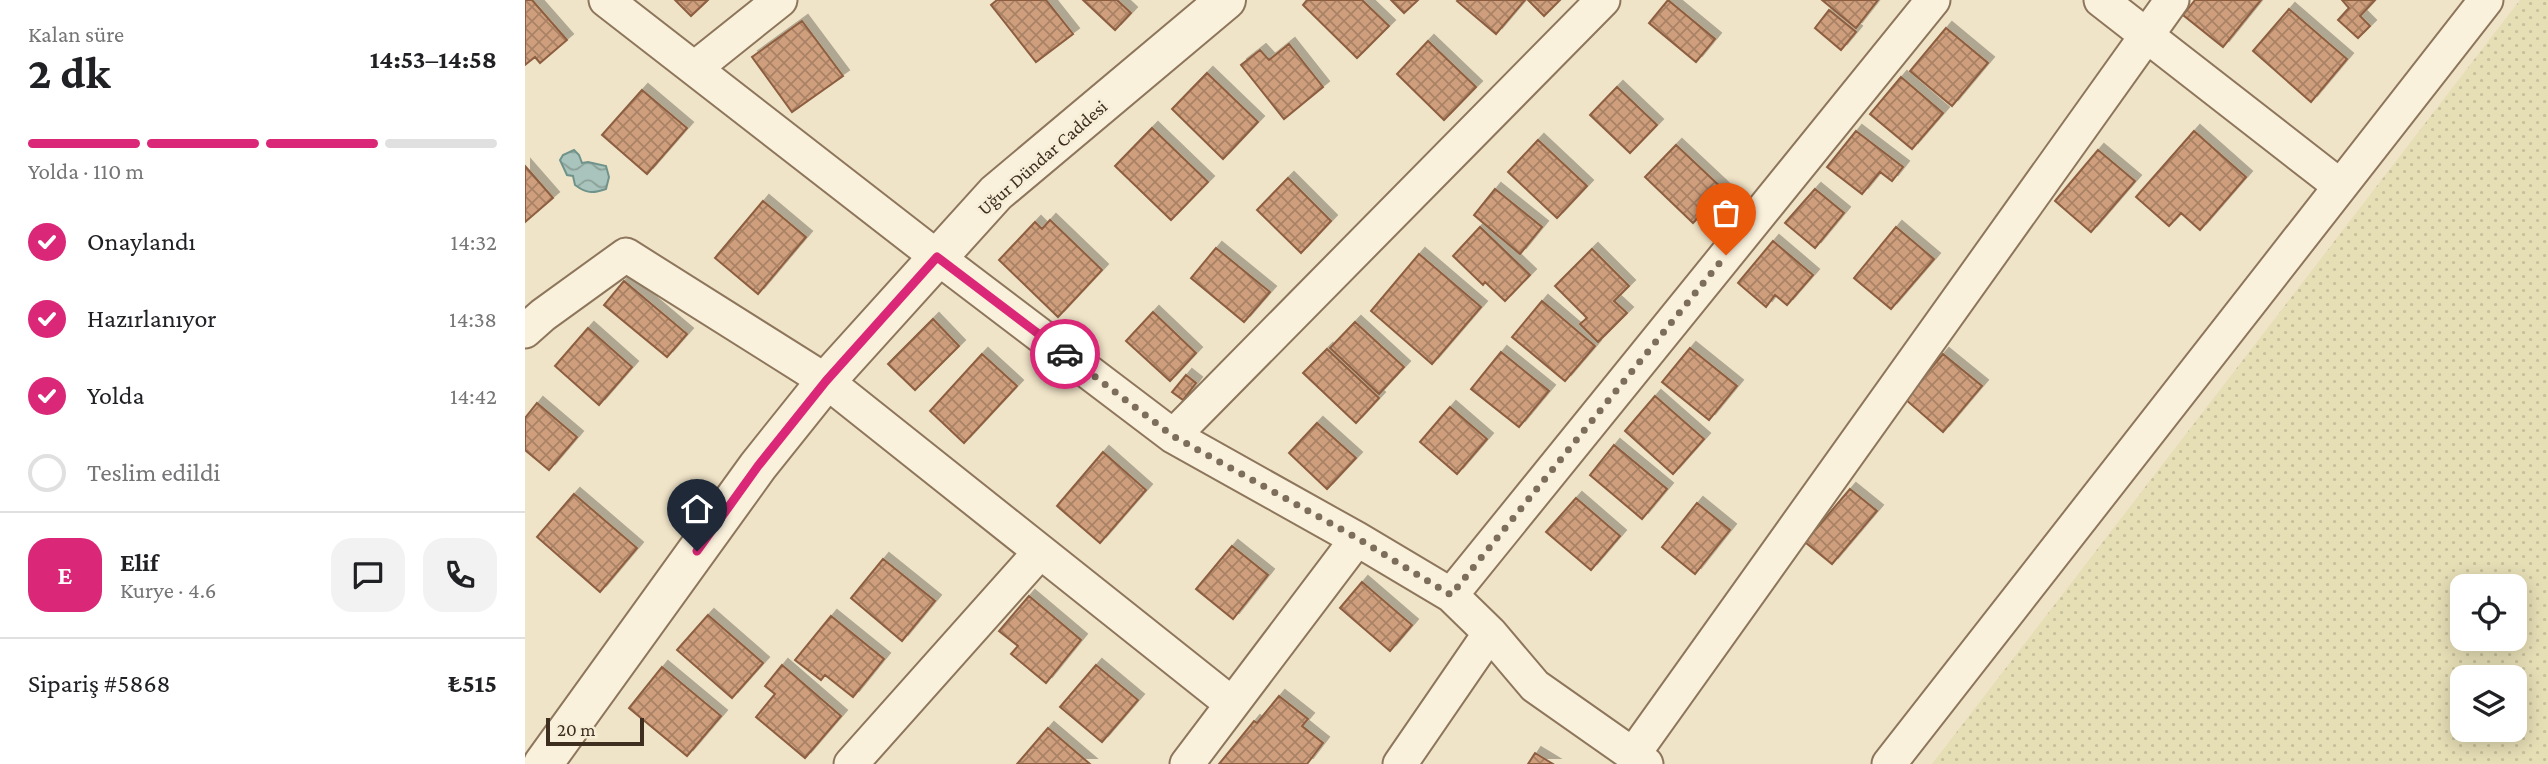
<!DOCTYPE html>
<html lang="tr">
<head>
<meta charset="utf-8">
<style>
	:root { --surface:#fff; --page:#f2f2f2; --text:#202124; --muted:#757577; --line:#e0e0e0; --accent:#db2777 }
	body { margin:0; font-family:"Crimson Pro",serif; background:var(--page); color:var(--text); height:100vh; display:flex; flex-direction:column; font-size:26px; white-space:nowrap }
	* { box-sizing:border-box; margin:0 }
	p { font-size:23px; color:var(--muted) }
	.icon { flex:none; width:38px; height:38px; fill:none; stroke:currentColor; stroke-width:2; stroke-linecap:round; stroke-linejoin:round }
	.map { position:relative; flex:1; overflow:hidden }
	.details { display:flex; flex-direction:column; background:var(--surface); width:525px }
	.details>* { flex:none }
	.fabs { position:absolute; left:1925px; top:574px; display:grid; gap:14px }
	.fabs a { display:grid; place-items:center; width:77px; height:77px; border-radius:14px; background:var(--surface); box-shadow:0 4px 18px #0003; font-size:35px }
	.scale { position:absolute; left:21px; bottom:18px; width:98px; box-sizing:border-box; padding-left:7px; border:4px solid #3d2e20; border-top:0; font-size:19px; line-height:24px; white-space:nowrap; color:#3d2e20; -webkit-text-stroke:5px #f7eed8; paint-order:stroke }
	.pin { position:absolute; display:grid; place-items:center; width:60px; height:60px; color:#fff; margin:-72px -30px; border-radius:50% 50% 50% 0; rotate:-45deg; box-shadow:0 0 7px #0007 }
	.pin .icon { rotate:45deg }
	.courier { position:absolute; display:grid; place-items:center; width:70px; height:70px; margin:-35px; border:5px solid #db2777; border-radius:50%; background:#fff; color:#222; box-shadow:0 2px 9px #0007 }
	.summary em { font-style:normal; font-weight:700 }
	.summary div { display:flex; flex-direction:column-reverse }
	.summary { display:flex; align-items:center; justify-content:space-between; height:119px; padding:0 28px }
	h1 { font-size:46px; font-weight:700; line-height:52px }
	.bar { display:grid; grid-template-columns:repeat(4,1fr); gap:10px 7px; align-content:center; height:84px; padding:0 28px }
	.bar i { height:9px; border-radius:5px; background:var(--line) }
	.bar .on { background:var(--accent) }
	.bar p { grid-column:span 4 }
	.line { display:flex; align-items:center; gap:18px; padding:0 28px; border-top:2px solid var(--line) }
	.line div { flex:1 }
	.round { display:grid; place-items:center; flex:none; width:74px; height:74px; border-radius:21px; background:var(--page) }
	ol { padding:0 28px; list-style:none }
	li { display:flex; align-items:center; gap:21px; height:77px }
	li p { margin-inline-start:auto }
	li .icon { padding:7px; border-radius:50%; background:var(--accent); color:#fff; stroke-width:4 }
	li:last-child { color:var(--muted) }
	li i { width:38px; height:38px; border:4px solid var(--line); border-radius:50% }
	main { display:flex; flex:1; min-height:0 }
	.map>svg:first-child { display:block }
	.farmland { fill:url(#farmland-dots); fill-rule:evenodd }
	.water { fill:url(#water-waves); stroke:#6f938a; stroke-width:2 }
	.building { fill:url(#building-cross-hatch); stroke:#8d5f41; stroke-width:2; filter:url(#shadow) }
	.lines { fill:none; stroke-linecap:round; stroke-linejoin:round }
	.minor-casing { stroke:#8d765c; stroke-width:37 }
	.tertiary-casing { stroke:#8d765c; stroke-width:42 }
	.minor { stroke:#faf1dc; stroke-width:33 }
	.tertiary { stroke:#faf1dc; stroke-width:38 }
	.done { stroke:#7c6e5b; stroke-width:7; stroke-dasharray:0 12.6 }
	.route { stroke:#db2777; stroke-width:9 }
	.labels { text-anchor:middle; stroke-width:6; stroke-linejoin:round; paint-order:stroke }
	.street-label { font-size:19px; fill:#3d2e20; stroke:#f7eed8 }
</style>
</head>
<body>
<main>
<section class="details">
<div class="summary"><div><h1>2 dk</h1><p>Kalan süre</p></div><em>14:53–14:58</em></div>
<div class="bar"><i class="on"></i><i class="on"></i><i class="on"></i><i></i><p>Yolda · 110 m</p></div>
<ol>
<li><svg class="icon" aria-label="check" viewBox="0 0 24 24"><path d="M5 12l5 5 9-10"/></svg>Onaylandı<p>14:32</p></li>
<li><svg class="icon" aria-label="check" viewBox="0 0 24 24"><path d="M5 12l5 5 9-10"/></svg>Hazırlanıyor<p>14:38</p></li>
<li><svg class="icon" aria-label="check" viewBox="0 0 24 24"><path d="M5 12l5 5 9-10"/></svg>Yolda<p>14:42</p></li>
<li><i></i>Teslim edildi</li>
</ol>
<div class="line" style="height:126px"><b class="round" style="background:var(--accent);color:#fff">E</b><div><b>Elif</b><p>Kurye · 4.6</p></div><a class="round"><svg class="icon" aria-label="chat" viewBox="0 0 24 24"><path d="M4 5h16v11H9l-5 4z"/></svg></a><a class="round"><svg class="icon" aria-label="phone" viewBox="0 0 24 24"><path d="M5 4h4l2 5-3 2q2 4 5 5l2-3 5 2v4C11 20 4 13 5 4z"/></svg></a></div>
<div class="line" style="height:91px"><div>Sipariş #5868</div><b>₺515</b></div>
</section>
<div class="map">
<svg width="2023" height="764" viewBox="0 0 2023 764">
	<defs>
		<pattern id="farmland-dots" width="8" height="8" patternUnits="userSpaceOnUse" patternTransform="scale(1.75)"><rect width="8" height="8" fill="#e6deb5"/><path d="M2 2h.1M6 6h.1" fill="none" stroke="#c6bf9b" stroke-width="1.8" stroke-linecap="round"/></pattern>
		<pattern id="water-waves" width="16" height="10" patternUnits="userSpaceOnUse" patternTransform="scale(1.75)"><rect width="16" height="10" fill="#a9c4bc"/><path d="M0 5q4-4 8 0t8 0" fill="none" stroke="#8ba098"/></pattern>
		<pattern id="building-cross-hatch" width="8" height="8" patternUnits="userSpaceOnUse" patternTransform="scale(1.75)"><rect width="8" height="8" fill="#cf9f7d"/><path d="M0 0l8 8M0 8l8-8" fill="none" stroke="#a98266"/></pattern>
		<filter id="shadow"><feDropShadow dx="6" dy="-6" stdDeviation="0" flood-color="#0004"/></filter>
	</defs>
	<rect width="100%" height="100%" fill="#f0e4c8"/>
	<path class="farmland" d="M1995 0H2023V764H1407ZM1937 586H1990V639H1937ZM1937 677H1990V730H1937Z"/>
	<path class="water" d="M49 150 54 155 57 163 63 162 81 166 84 177 81 189C67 194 61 193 50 185L48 176 42 175 35 160 38 155Z"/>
	<path class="building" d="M0 0H7L42 40 15 63 10 57 0 65Z
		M150 0H183L166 16Z
		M472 0H521L548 34 511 62 466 5Z
		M558 0H592L606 13 590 30Z
		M782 0H837L864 26 832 58 778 5Z
		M866 0H893L879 13Z
		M933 0H1000L971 34 932 1Z
		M1003 0H1035L1019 16Z
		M1143 0 1190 39 1171 62 1124 23Z
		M1297 0H1353L1331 28Z
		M1670 0H1736L1698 47 1658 15Z
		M1817 0H1850L1835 16 1845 26 1833 38 1813 20 1824 8Z
		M1764 9 1822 59 1786 102 1728 51Z
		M1304 10 1331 32 1316 50 1290 28Z
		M277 21 318 76 267 112 227 57Z
		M1421 28 1463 63 1427 106 1385 71Z
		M903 41 951 87 919 120 872 74Z
		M764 44 798 87 759 119 716 65 735 50 744 60Z
		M682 73 733 122 698 159 647 109Z
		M1376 77 1418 113 1387 149 1345 114Z
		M1092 87 1132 125 1105 153 1065 115Z
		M117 90 162 128 122 174 77 135Z
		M627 128 683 182 646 220 590 166Z
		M1331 131 1378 167 1367 181 1355 172 1337 194 1302 167Z
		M1669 131 1721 177 1675 230 1656 213 1644 226 1611 197Z
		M1013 140 1062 186 1032 218 983 172Z
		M1151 145 1199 190 1168 223 1120 177Z
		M1573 150 1610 181 1566 232 1530 201Z
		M0 166 28 198 0 222Z
		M763 178 806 221 776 253 732 210Z
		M970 189 1017 227 995 254 949 215Z
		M1290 189 1319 213 1290 248 1260 223Z
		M238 201 281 237 233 294 190 258Z
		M525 220 577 270 533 317 474 260 510 222 517 229Z
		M955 227 1005 275 980 301 960 282 958 285 928 256Z
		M1371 227 1409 259 1366 309 1329 278Z
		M1248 241 1288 275 1262 305 1250 295 1241 307 1213 283Z
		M691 248 745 292 719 322 666 278Z
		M1067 249 1104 286 1089 301 1102 313 1073 342 1055 324 1062 318 1030 286Z
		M894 254 956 307 907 364 846 311Z
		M99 281 162 334 142 357 79 305Z
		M1017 301 1070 346 1040 381 987 337Z
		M628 312 671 353 645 381 601 341Z
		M408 319 434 346 390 390 363 364Z
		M830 322 879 367 854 394 805 348Z
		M63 328 107 367 74 405 30 366Z
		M1165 348 1212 386 1184 420 1137 382Z
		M802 349 854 398 831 423 778 373Z
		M976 352 1024 391 994 427 946 389Z
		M457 354 492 386 439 443 405 411Z
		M1418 354 1457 386 1418 432 1380 399Z
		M661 375 671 383 658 400 647 392Z
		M1130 396 1179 439 1148 474 1100 431Z
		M12 403 52 437 24 470 0 450V418Z
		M925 407 962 439 932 474 895 442Z
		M792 423 831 458 802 489 764 453Z
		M1089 445 1142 489 1117 519 1065 475Z
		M578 452 621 490 575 543 532 506Z
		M1325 489 1352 511 1307 564 1280 542Z
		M49 494 112 548 75 592 12 537Z
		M1051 498 1095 536 1066 570 1021 532Z
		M1172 503 1205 530 1170 574 1137 547Z
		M707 546 743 575 708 619 671 589Z
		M358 559 410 601 377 641 326 598Z
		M837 582 887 625 865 651 815 608Z
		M504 596 556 640 521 683 486 654 493 646 474 631Z
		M183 615 238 663 207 698 152 650Z
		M306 616 359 659 328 697 300 675 296 680 270 660Z
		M257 665 316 716 280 758 231 717 250 694 240 686Z
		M571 665 613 700 577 742 535 707Z
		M137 667 196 716 162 756 104 708Z
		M754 696 783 719 777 726 798 743 782 764H694L729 721 732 723Z
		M523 728 565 764H492Z
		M1010 753 1028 764H1003Z"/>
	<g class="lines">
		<defs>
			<path id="minor" d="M81 0 412 257 648 436 832 539 926 595 965 633 1010 686 1121 764
				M1576 0 1815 186
				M170 68 255 0
				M0 331 18 315 101 255 301 381 707 704
				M648 436 1078 0
				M926 595 1408 0
				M1107 756 1647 0
				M326 764 515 552
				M662 764 832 539
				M875 764 965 633
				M1364 764 1961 0"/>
			<path id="tertiary" d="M18 764 233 466 301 381 471 193 701 0"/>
		</defs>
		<use href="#minor" class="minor-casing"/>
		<use href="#tertiary" class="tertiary-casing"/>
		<use href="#minor" class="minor"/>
		<use href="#tertiary" class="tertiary"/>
	</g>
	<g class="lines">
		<path class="done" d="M540 354 648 436 832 538 926 595 1201 255"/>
		<path class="route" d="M172 551 233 466 301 381 412 257 540 354"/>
	</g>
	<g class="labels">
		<g class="street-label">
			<text transform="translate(517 157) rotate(-41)" y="7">Uğur Dündar Caddesi</text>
		</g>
	</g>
</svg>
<div class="fabs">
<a><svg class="icon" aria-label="locate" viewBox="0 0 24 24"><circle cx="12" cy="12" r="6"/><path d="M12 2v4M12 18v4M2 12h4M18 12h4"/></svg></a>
<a><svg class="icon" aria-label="layers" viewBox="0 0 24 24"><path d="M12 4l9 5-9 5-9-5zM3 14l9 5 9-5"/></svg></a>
</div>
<div class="scale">20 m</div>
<div class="pin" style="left:1201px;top:255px;background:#ea580c"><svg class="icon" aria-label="bag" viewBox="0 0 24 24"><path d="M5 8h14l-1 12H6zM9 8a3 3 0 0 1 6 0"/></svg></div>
<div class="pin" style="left:172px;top:551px;background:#1f2937"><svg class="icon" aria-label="home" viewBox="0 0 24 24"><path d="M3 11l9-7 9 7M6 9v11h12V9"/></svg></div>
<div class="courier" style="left:540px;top:354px"><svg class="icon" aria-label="car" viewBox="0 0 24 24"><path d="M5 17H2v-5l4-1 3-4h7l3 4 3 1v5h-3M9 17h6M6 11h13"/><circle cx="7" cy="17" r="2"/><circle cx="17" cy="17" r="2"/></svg></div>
</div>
</main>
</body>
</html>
